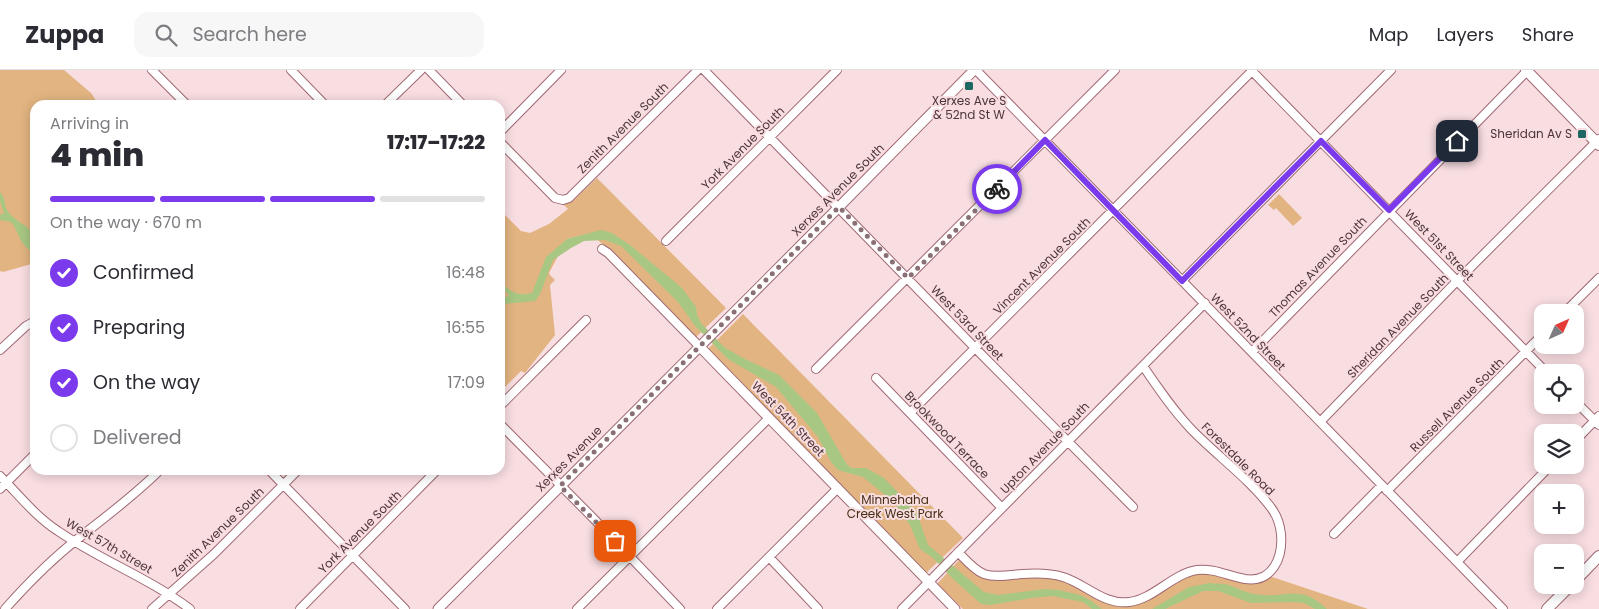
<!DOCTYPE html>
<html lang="en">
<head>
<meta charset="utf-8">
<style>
	:root { --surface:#fff; --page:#f7f7f7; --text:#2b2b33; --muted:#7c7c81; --line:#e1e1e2; --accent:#7c3aed }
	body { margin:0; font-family:Poppins,sans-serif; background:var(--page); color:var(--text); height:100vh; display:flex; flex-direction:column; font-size:19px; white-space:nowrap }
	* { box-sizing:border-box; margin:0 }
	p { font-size:16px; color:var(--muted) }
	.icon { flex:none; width:28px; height:28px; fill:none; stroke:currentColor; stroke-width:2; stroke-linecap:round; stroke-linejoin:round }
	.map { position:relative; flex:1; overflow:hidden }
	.panel { position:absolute; left:30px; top:30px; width:475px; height:375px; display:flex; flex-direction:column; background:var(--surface); border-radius:15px; box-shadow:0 2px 12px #0003 }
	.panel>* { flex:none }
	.needle { width:32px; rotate:45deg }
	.fabs { position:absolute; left:1534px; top:234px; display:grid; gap:10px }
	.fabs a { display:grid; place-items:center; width:50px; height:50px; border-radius:10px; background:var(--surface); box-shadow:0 2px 12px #0003; font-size:25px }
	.pin { position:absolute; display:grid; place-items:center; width:42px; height:42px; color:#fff; margin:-21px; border-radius:10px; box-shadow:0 2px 8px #0006 }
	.courier { position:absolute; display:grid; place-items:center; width:50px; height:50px; margin:-25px; border:4px solid #7c3aed; border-radius:50%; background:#fff; color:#222; box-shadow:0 1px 6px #0007 }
	.overview em { font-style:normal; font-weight:800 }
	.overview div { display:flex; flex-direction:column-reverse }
	.overview { display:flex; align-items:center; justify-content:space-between; height:85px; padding:0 20px }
	h1 { font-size:32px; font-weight:800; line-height:38px }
	.bar { display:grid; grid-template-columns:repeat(4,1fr); gap:8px 5px; align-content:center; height:60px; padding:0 20px }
	.bar i { height:6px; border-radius:4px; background:var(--line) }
	.bar .current { background:var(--accent) }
	.bar p { grid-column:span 4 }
	ol { padding:0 20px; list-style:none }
	li { display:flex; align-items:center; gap:15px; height:55px }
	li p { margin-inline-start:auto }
	li .icon { padding:5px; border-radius:50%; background:var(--accent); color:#fff; stroke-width:4 }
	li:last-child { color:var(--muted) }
	li i { width:28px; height:28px; border:2px solid var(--line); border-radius:50% }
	header { display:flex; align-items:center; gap:30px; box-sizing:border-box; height:70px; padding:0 25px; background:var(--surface); border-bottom:1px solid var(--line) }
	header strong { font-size:24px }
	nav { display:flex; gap:28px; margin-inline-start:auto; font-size:18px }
	.search { width:350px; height:45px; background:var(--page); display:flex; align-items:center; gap:12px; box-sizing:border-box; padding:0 18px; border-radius:15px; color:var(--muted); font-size:19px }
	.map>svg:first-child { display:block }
	.green { fill:#e2b481 }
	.water { fill:#a8c783 }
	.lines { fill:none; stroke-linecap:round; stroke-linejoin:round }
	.minor-casing { stroke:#a06872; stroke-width:10 }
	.tertiary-casing { stroke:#a06872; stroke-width:11 }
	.secondary-casing { stroke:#a06872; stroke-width:12 }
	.minor { stroke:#fff; stroke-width:8 }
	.tertiary { stroke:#fff; stroke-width:9 }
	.secondary { stroke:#fff; stroke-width:10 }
	.done { stroke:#8a7074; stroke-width:5; stroke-dasharray:0 9 }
	.route { stroke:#7c3aed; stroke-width:6 }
	.poi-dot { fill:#1d6863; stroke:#f8dde1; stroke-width:2 }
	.labels { text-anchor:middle; stroke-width:4; stroke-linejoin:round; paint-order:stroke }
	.poi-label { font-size:12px; fill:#4e3539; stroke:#f8dde1 }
	.street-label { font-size:12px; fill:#4e3539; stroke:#f8dde1 }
	.park-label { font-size:12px; fill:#473016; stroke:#f8dde1 }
</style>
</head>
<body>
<header>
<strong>Zuppa</strong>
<div class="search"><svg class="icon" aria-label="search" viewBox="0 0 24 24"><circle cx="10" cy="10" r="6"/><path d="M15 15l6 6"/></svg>Search here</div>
<nav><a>Map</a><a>Layers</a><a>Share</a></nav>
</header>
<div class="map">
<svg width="1599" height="539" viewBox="0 0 1599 539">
	<rect width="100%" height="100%" fill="#f8dde1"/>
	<path class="green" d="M0 0H64L91 23 99 35H35V193L3 202 0 201Z
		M597 108 726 238 695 268 591 163 567 169 549 203 550 205 555 210 550 215 555 265 525 303 521 301 500 322V140L521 161 530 163 549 154 568 139 563 134 573 131Z
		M1279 124 1302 148 1293 156 1276 138 1274 140 1268 135Z
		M743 244 963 468 925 504 707 280Z
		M959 490 985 504 1050 505 1089 520 1129 532 1195 501 1244 509 1269 506 1368 539H963L937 514Z"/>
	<path class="water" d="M0 122C5 128 4 133 7 140 13 151 30 155 35 167 37 171 35 179 35 183 18 175 21 164 11 152L0 150V145L4 143 0 131Z
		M601 160 612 163 630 175 682 218 696 237 697 245 701 253 724 277 741 287 779 305 817 343 846 393 851 398H866L884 408 911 436 919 449 928 475 984 522 998 525 1045 519 1059 520 1080 525 1090 530 1102 539H1092L1083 532 1052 526 1031 528 991 535 981 534 952 508 933 488 920 479 910 455 895 433 863 407 838 400 831 392 818 367 776 317 728 289 696 257 678 232 621 176 605 170 584 171 571 178 553 190 540 224 535 231 504 234 500 232V226L507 227 509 225 500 216V212C510 221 518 227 532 223L546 187 567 169Z
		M1210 513C1216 514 1223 513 1229 515 1238 518 1245 523 1255 524 1286 530 1298 512 1327 539H1315L1304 533 1293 532 1251 533 1218 521H1203L1165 539H1152L1189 517Z"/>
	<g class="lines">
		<defs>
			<path id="minor" d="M152 0 187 35
				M291 0 325 35
				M429 0 463 35
				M704 0 980 283 1133 437
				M976 0 1503 539
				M1251 0 1546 302
				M385 35 421 0
				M500 62 561 0
				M500 72 555 128 563 130 569 128 698 0
				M666 171 837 0
				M602 179 608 183 699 276
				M1182 211 1391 0
				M1565 242 1599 208
				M0 280 26 256 35 251
				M1252 282 1528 0
				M816 299 1115 0
				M876 308 1002 438
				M1575 331 1599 355
				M500 336 586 250
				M910 343 1253 0
				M1320 352 1453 215 1599 69
				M500 354 595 450 680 539
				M1575 371 1599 346
				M269 400 405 539
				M0 406C19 425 35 446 58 461 100 490 149 508 190 539
				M0 419 35 384
				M1387 421 1542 265
				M1334 464 1382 415
				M958 482C966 490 974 500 984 504 996 508 1010 505 1022 504 1036 503 1050 503 1063 507 1086 514 1103 535 1129 532 1154 529 1172 504 1197 500 1214 498 1228 506 1245 509 1273 513 1283 487 1281 464 1280 455 1277 446 1272 439 1251 410 1216 385 1191 359 1173 340 1158 318 1143 296
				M769 487 818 539
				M1457 492 1551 395
				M5 539C28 513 53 488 80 467 108 445 135 425 160 400
				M152 539 214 484 298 400
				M300 539 437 400
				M577 539 769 348
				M717 539 838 418
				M902 539 1205 233"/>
			<path id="tertiary" d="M699 276 955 539
				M438 539 834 142 974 0"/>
			<path id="secondary" d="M1526 0 1599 75
				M1575 511 1599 486
				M1547 539 1571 515"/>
		</defs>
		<use href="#minor" class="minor-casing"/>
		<use href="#tertiary" class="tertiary-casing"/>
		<use href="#secondary" class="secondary-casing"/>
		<use href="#minor" class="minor"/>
		<use href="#tertiary" class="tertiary"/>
		<use href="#secondary" class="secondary"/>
	</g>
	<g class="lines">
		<path class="done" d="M615 471 560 416 839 137 908 208 997 119"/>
		<path class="route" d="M997 119 1045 70 1182 211 1321 71 1389 140 1457 71"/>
	</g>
	<g class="poi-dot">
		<rect x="964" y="11" width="10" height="10" rx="2.5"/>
		<rect x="1577" y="59" width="10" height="10" rx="2.5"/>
	</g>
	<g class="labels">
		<g class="poi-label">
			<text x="969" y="35">Xerxes Ave S<tspan x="969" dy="14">&amp; 52nd St W</tspan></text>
			<text x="1572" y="68" text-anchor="end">Sheridan Av S</text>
		</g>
		<g class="street-label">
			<text transform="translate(623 58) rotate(-45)" y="4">Zenith Avenue South</text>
			<text transform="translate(743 78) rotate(-45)" y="4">York Avenue South</text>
			<text transform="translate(838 120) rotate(-45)" y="4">Xerxes Avenue South</text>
			<text transform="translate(1439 175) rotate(46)" y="4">West 51st Street</text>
			<text transform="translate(1042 196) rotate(-45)" y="4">Vincent Avenue South</text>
			<text transform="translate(1318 197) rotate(-46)" y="4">Thomas Avenue South</text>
			<text transform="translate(967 253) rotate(46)" y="4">West 53rd Street</text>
			<text transform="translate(1398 256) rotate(-46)" y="4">Sheridan Avenue South</text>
			<text transform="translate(1248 262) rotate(46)" y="4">West 52nd Street</text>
			<text transform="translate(1457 335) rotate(-45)" y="4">Russell Avenue South</text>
			<text transform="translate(788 349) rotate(46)" y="4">West 54th Street</text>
			<text transform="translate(947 365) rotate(46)" y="4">Brookwood Terrace</text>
			<text transform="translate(1045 378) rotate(-46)" y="4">Upton Avenue South</text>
			<text transform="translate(569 389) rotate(-45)" y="4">Xerxes Avenue</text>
			<text transform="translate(1238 389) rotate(45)" y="4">Forestdale Road</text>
			<text transform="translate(218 462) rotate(-44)" y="4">Zenith Avenue South</text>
			<text transform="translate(360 462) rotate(-45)" y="4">York Avenue South</text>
			<text transform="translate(109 476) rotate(30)" y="4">West 57th Street</text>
		</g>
		<g class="park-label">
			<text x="895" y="434">Minnehaha<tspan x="895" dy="14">Creek West Park</tspan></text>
		</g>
	</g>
</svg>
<div class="fabs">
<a><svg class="needle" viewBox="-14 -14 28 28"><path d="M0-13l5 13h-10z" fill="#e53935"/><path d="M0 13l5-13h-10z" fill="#7c7c81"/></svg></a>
<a><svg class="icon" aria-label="locate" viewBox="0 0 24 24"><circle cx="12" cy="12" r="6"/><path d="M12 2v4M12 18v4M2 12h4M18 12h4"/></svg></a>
<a><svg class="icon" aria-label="layers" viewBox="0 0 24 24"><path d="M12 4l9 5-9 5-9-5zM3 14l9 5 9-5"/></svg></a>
<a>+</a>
<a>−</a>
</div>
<div class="pin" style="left:615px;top:471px;background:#ea580c"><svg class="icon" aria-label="bag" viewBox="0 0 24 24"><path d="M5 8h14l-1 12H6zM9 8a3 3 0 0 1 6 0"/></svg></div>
<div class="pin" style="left:1457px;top:71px;background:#1f2937"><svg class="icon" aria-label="home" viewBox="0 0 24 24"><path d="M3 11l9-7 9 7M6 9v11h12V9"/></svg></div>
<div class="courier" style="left:997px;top:119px"><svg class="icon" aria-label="bike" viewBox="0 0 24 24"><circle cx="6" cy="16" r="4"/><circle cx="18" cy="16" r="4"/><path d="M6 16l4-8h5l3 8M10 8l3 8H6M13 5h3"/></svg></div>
<section class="panel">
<div class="overview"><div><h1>4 min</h1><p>Arriving in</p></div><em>17:17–17:22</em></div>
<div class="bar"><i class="current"></i><i class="current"></i><i class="current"></i><i></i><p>On the way · 670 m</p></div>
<ol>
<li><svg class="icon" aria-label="check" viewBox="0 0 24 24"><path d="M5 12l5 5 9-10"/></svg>Confirmed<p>16:48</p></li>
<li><svg class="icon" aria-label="check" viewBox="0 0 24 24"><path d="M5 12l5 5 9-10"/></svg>Preparing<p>16:55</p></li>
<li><svg class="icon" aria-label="check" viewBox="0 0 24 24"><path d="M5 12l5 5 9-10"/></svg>On the way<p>17:09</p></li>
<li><i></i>Delivered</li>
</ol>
</section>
</div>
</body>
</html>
